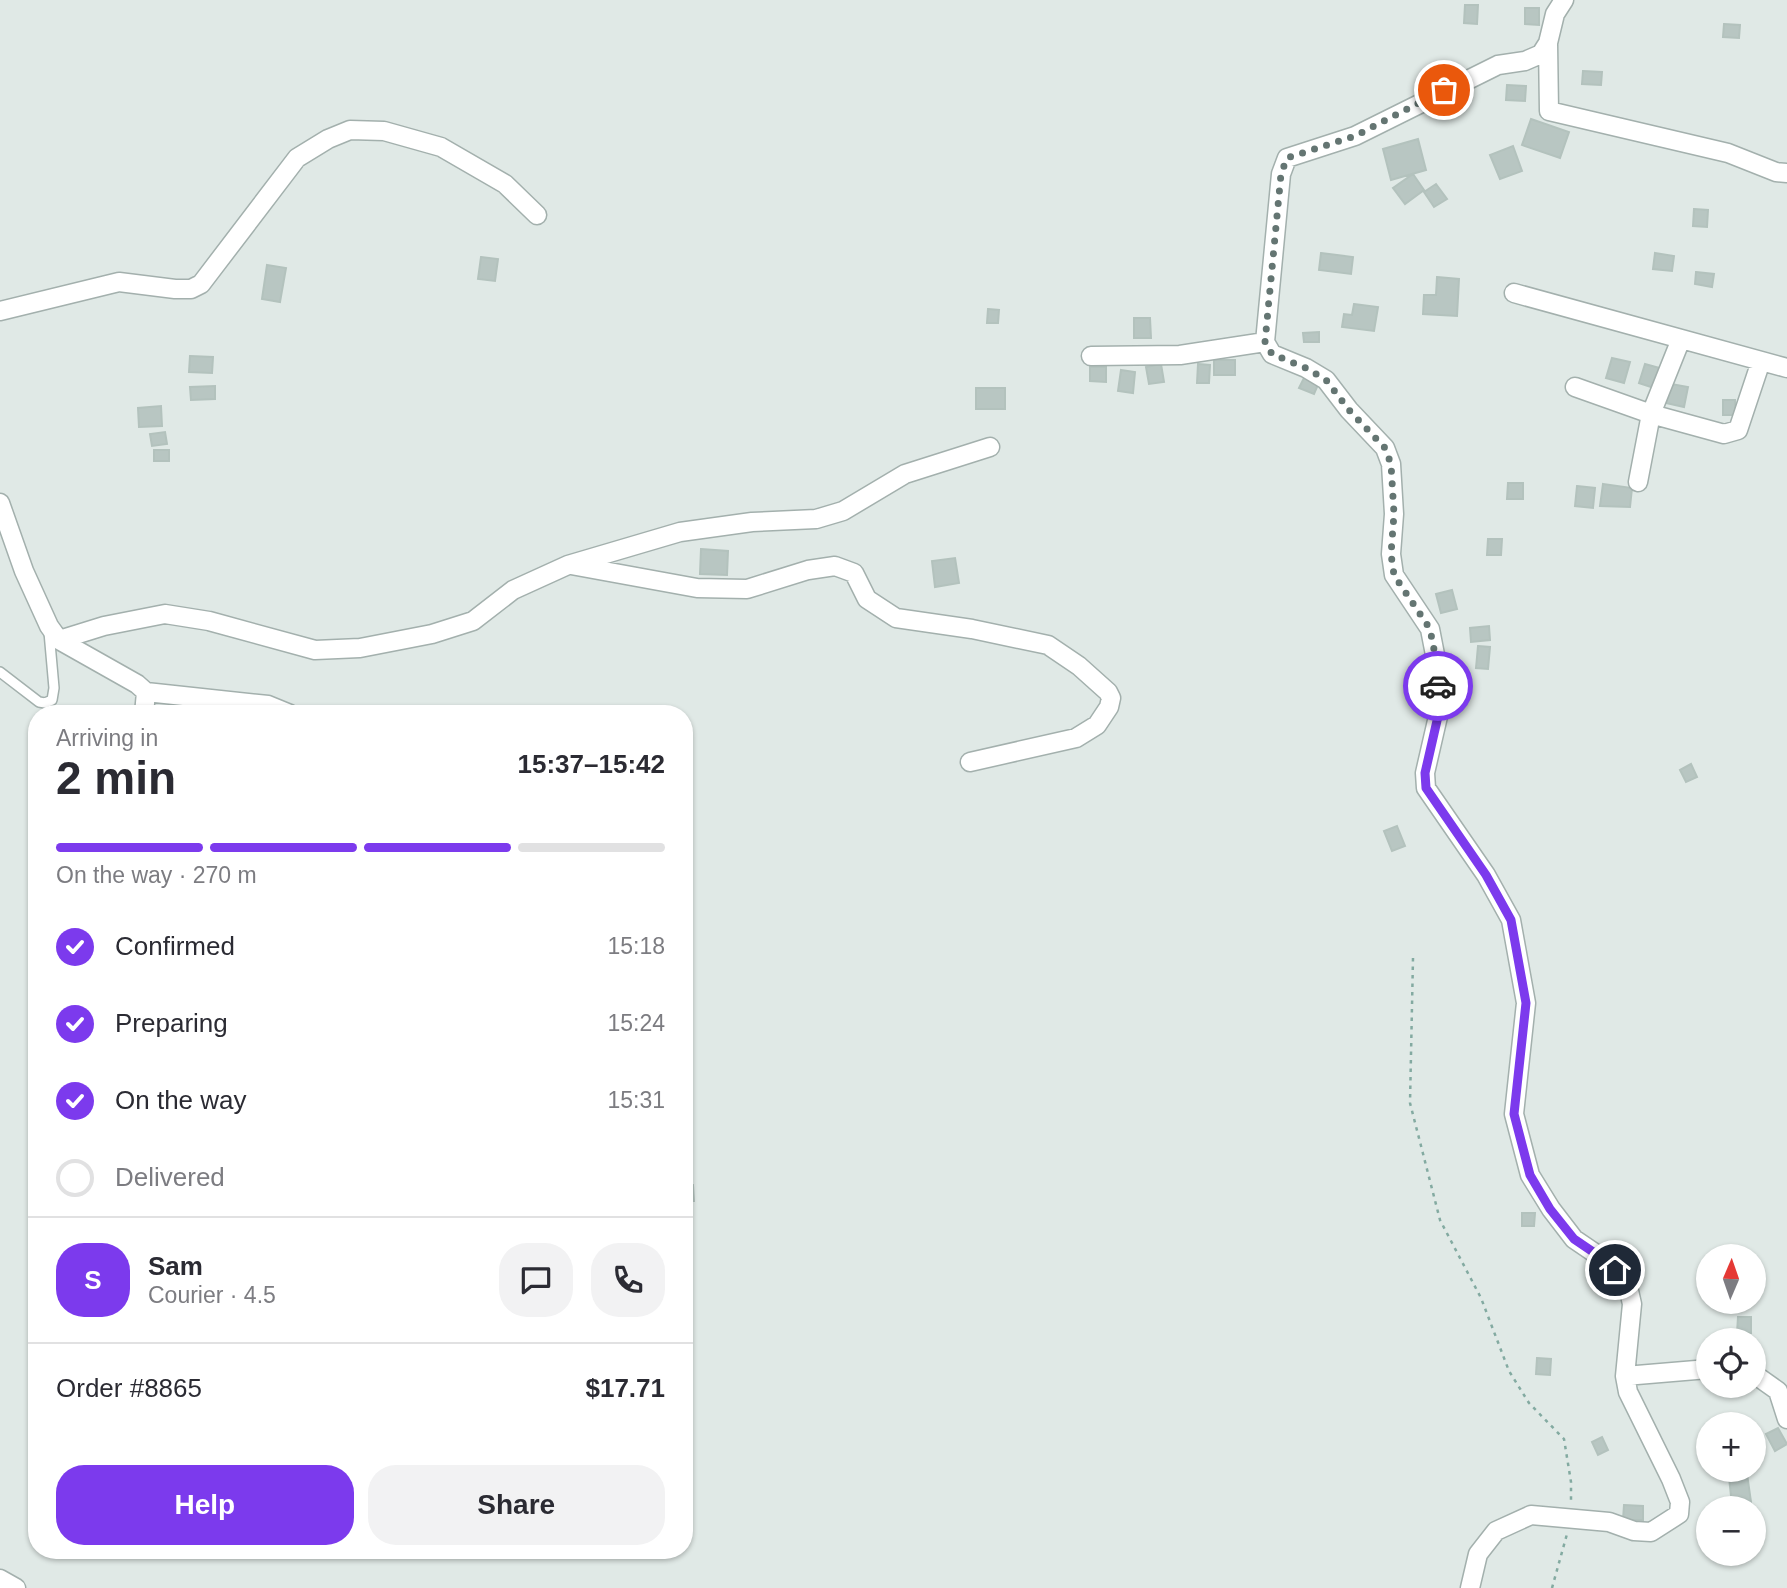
<!DOCTYPE html>
<html lang="en">
<head>
<meta charset="utf-8">
<style>
	:root { --surface:#fff; --page:#f2f2f3; --text:#2b2b33; --muted:#7c7c81; --line:#e1e1e2; --accent:#7c3aed }
	body { margin:0; font-family:Helvetica,sans-serif; background:var(--page); color:var(--text); height:100vh; display:flex; flex-direction:column; font-size:26px; white-space:nowrap }
	* { box-sizing:border-box; margin:0 }
	p { font-size:23px; color:var(--muted) }
	.icon { flex:none; width:38px; height:38px; fill:none; stroke:currentColor; stroke-width:2; stroke-linecap:round; stroke-linejoin:round }
	.map { position:relative; flex:1; overflow:hidden }
	.sheet { position:absolute; left:28px; top:705px; width:665px; height:854px; display:flex; flex-direction:column; background:var(--surface); border-radius:28px; box-shadow:0 2px 5px #0004 }
	.sheet>* { flex:none }
	.needle { width:46px; rotate:2deg }
	.controls { position:absolute; left:1696px; top:1244px; display:grid; gap:14px }
	.controls a { display:grid; place-items:center; width:70px; height:70px; border-radius:50%; background:var(--surface); box-shadow:0 2px 5px #0004; font-size:35px }
	.pin { position:absolute; display:grid; place-items:center; width:60px; height:60px; color:#fff; margin:-30px; border:4px solid #fff; border-radius:50%; box-shadow:0 2px 7px #0007 }
	.courier { position:absolute; display:grid; place-items:center; width:70px; height:70px; margin:-35px; border:5px solid #7c3aed; border-radius:50%; background:#fff; color:#222; box-shadow:0 2px 9px #0007 }
	.head em { font-style:normal; font-weight:600 }
	.head div { display:flex; flex-direction:column-reverse }
	.head { display:flex; align-items:center; justify-content:space-between; height:119px; padding:0 28px }
	h1 { font-size:46px; font-weight:600; line-height:52px }
	.bar { display:grid; grid-template-columns:repeat(4,1fr); gap:10px 7px; align-content:center; height:84px; padding:0 28px }
	.bar i { height:9px; border-radius:5px; background:var(--line) }
	.bar .current { background:var(--accent) }
	.bar p { grid-column:span 4 }
	.line { display:flex; align-items:center; gap:18px; padding:0 28px; border-top:2px solid var(--line) }
	.line div { flex:1 }
	.round { display:grid; place-items:center; flex:none; width:74px; height:74px; border-radius:28px; background:var(--page) }
	ol { padding:0 28px; list-style:none }
	li { display:flex; align-items:center; gap:21px; height:77px }
	li p { margin-inline-start:auto }
	li .icon { padding:7px; border-radius:50%; background:var(--accent); color:#fff; stroke-width:4 }
	li:last-child { color:var(--muted) }
	li i { width:38px; height:38px; border:4px solid var(--line); border-radius:50% }
	.primary-button { display:flex; gap:14px; margin-top:auto; padding:14px 28px }
	.primary-button a { flex:1; height:80px; border-radius:28px; background:var(--accent); color:#fff; font-size:28px; font-weight:600; line-height:80px; text-align:center }
	.primary-button a+a { background:var(--page); color:var(--text) }
	.map>svg:first-child { display:block }
	.building { fill:#b8c6c2; stroke:#b3c2bd; stroke-width:2 }
	.lines { fill:none; stroke-linecap:round; stroke-linejoin:round }
	.lane-casing { stroke:#a3b0ad; stroke-width:12 }
	.street-casing { stroke:#a3b0ad; stroke-width:21 }
	.path { stroke:#83aaa1; stroke-width:2.5; stroke-dasharray:3.5 5; stroke-linecap:butt }
	.lane { stroke:#fff; stroke-width:9 }
	.street { stroke:#fff; stroke-width:18 }
	.done { stroke:#647572; stroke-width:7; stroke-dasharray:0 12.6 }
	.route { stroke:#7c3aed; stroke-width:9 }
</style>
</head>
<body>
<div class="map">
<svg width="1787" height="1588" viewBox="0 0 1787 1588">
	<rect width="100%" height="100%" fill="#e0e9e6"/>
	<path class="building" d="M1465 5H1478L1477 24 1464 23Z
		M1525 8H1539V25L1525 24Z
		M1724 24 1740 25 1739 38 1723 37Z
		M1583 71 1602 72 1601 85 1582 84Z
		M1507 85 1526 86 1525 101 1506 100Z
		M1531 119 1569 132 1560 158 1522 145Z
		M1418 139 1426 170 1391 180 1383 149Z
		M1513 146 1522 171 1500 179 1490 155Z
		M1413 174 1424 190 1405 204 1393 188Z
		M1436 184 1447 199 1434 207 1424 192Z
		M1694 209 1708 210 1707 227 1693 226Z
		M1321 253 1353 257 1351 274 1319 270Z
		M1655 253 1674 256 1672 271 1653 269Z
		M481 257 498 259 495 281 478 279Z
		M267 265 286 268 280 302 262 299Z
		M1696 272 1714 274 1712 287 1695 284Z
		M1437 277 1459 279 1457 316 1423 314 1424 295H1436Z
		M1354 304 1378 307 1374 331 1342 327 1344 314 1352 315Z
		M988 309 999 310 998 323H987Z
		M1134 318H1150L1151 338H1134Z
		M1319 332V342H1304L1303 333Z
		M190 356 213 357 212 373 189 372Z
		M1612 358 1630 362 1624 383 1606 378Z
		M1214 360H1235V375H1214Z
		M1161 364 1164 382 1149 384 1146 367Z
		M1198 364 1210 365 1209 383H1197Z
		M1645 364 1663 369 1657 389 1639 383Z
		M1090 367H1106V382L1090 381Z
		M1121 370 1135 372 1133 393 1118 391Z
		M1306 374 1320 380 1314 394 1299 388Z
		M1671 384 1688 387 1684 407 1666 403Z
		M215 386V399L191 400 190 387Z
		M976 388H1005V409H976Z
		M1723 400H1735V415H1723Z
		M161 406 162 426 139 427 138 408Z
		M165 432 167 444 152 446 150 434Z
		M154 450H169V461H154Z
		M1508 483H1523V499H1507Z
		M1603 484 1632 488 1630 507 1600 506Z
		M1577 486 1595 488 1593 508 1575 506Z
		M1488 539H1502L1501 555H1487Z
		M701 549 728 551 727 575 700 574Z
		M955 558 959 583 935 587 932 561Z
		M1452 590 1457 609 1441 613 1436 594Z
		M1489 626 1490 640 1471 642 1470 628Z
		M1478 646 1490 647 1488 669 1476 668Z
		M1691 764 1697 777 1686 782 1680 770Z
		M1397 826 1405 846 1392 851 1384 831Z
		M693 1185 694 1201H684V1186Z
		M1522 1213H1535L1534 1226H1522Z
		M1738 1317H1751V1333H1737Z
		M1537 1358 1551 1359 1550 1375 1536 1374Z
		M1778 1428 1787 1444 1775 1451 1766 1434Z
		M1602 1437 1608 1450 1598 1455 1592 1442Z
		M1747 1474 1751 1502 1732 1505 1729 1477Z
		M1624 1505 1643 1506V1520H1623Z"/>
	<g class="lines">
		<defs>
			<path id="lane" d="M0 672 39 702 45 703 52 700 54 688 49 632"/>
			<path id="street" d="M1548 43 1549 111 1728 153 1776 172 1787 173
				M1514 293 1787 368
				M0 311 119 282 175 289H191L201 284 297 158 328 139 350 130 384 131 441 147 505 184 537 215
				M1091 356 1180 355 1265 342
				M1575 387 1651 414 1724 434 1738 430 1761 361
				M1638 482 1651 414 1681 339
				M0 503 24 571 49 626 59 640 137 684 146 692 144 714
				M571 565 697 588 747 589 808 570 835 566 854 573 867 599 896 618 972 629 1048 645 1079 666 1108 692 1111 698 1109 707 1097 725 1076 738 970 762
				M59 640 104 626 165 614 209 621 315 650 360 648 432 634 473 621 513 590 568 565 680 532 752 522 816 519 843 511 905 474 990 447
				M146 692 268 705 290 714
				M1754 1374 1778 1391 1787 1419
				M1625 1376 1708 1369
				M0 1579 16 1588
				M1470 1588 1478 1554 1496 1531 1531 1515 1609 1522 1634 1531 1651 1532 1679 1514 1680 1502 1671 1479 1628 1392 1625 1376 1632 1304 1627 1282 1602 1258 1574 1239 1551 1209 1530 1175 1514 1114 1526 1003 1511 920 1486 875 1426 788 1425 773 1439 712 1437 665 1430 629 1394 575 1391 554 1394 514 1391 464 1385 448 1349 410 1326 380 1306 368 1272 354 1265 342 1281 174 1287 158 1355 136 1498 65 1525 61 1541 54 1548 43 1555 14 1564 0"/>
		</defs>
		<use href="#lane" class="lane-casing"/>
		<use href="#street" class="street-casing"/>
		<path class="path" d="M1413 958 1410 1103 1440 1220 1481 1298 1509 1371 1529 1403 1564 1439 1571 1482V1503
			M1552 1588 1567 1534"/>
		<use href="#lane" class="lane"/>
		<use href="#street" class="street"/>
	</g>
	<g class="lines">
		<path class="done" d="M1438 686 1437 665 1430 629 1394 575 1391 554 1394 514 1391 464 1385 448 1349 410 1326 380 1306 368 1272 354 1265 342 1281 174 1287 158 1355 136 1444 90"/>
		<path class="route" d="M1438 686 1439 712 1425 773 1426 788 1486 875 1511 920 1526 1003 1514 1114 1530 1175 1550 1209 1574 1239 1602 1258 1615 1270"/>
	</g>
</svg>
<div class="controls">
<a><svg class="needle" viewBox="-14 -14 28 28"><path d="M0-13l5 13h-10z" fill="#e53935"/><path d="M0 13l5-13h-10z" fill="#7c7c81"/></svg></a>
<a><svg class="icon" aria-label="locate" viewBox="0 0 24 24"><circle cx="12" cy="12" r="6"/><path d="M12 2v4M12 18v4M2 12h4M18 12h4"/></svg></a>
<a>+</a>
<a>−</a>
</div>
<div class="pin" style="left:1444px;top:90px;background:#ea580c"><svg class="icon" aria-label="bag" viewBox="0 0 24 24"><path d="M5 8h14l-1 12H6zM9 8a3 3 0 0 1 6 0"/></svg></div>
<div class="pin" style="left:1615px;top:1270px;background:#1f2937"><svg class="icon" aria-label="home" viewBox="0 0 24 24"><path d="M3 11l9-7 9 7M6 9v11h12V9"/></svg></div>
<div class="courier" style="left:1438px;top:686px"><svg class="icon" aria-label="car" viewBox="0 0 24 24"><path d="M5 17H2v-5l4-1 3-4h7l3 4 3 1v5h-3M9 17h6M6 11h13"/><circle cx="7" cy="17" r="2"/><circle cx="17" cy="17" r="2"/></svg></div>
<section class="sheet">
<div class="head"><div><h1>2 min</h1><p>Arriving in</p></div><em>15:37–15:42</em></div>
<div class="bar"><i class="current"></i><i class="current"></i><i class="current"></i><i></i><p>On the way · 270 m</p></div>
<ol>
<li><svg class="icon" aria-label="check" viewBox="0 0 24 24"><path d="M5 12l5 5 9-10"/></svg>Confirmed<p>15:18</p></li>
<li><svg class="icon" aria-label="check" viewBox="0 0 24 24"><path d="M5 12l5 5 9-10"/></svg>Preparing<p>15:24</p></li>
<li><svg class="icon" aria-label="check" viewBox="0 0 24 24"><path d="M5 12l5 5 9-10"/></svg>On the way<p>15:31</p></li>
<li><i></i>Delivered</li>
</ol>
<div class="line" style="height:126px"><b class="round" style="background:var(--accent);color:#fff">S</b><div><b>Sam</b><p>Courier · 4.5</p></div><a class="round"><svg class="icon" aria-label="chat" viewBox="0 0 24 24"><path d="M4 5h16v11H9l-5 4z"/></svg></a><a class="round"><svg class="icon" aria-label="phone" viewBox="0 0 24 24"><path d="M5 4h4l2 5-3 2q2 4 5 5l2-3 5 2v4C11 20 4 13 5 4z"/></svg></a></div>
<div class="line" style="height:91px"><div>Order #8865</div><b>$17.71</b></div>
<div class="primary-button"><a>Help</a><a>Share</a></div>
</section>
</div>
</body>
</html>
